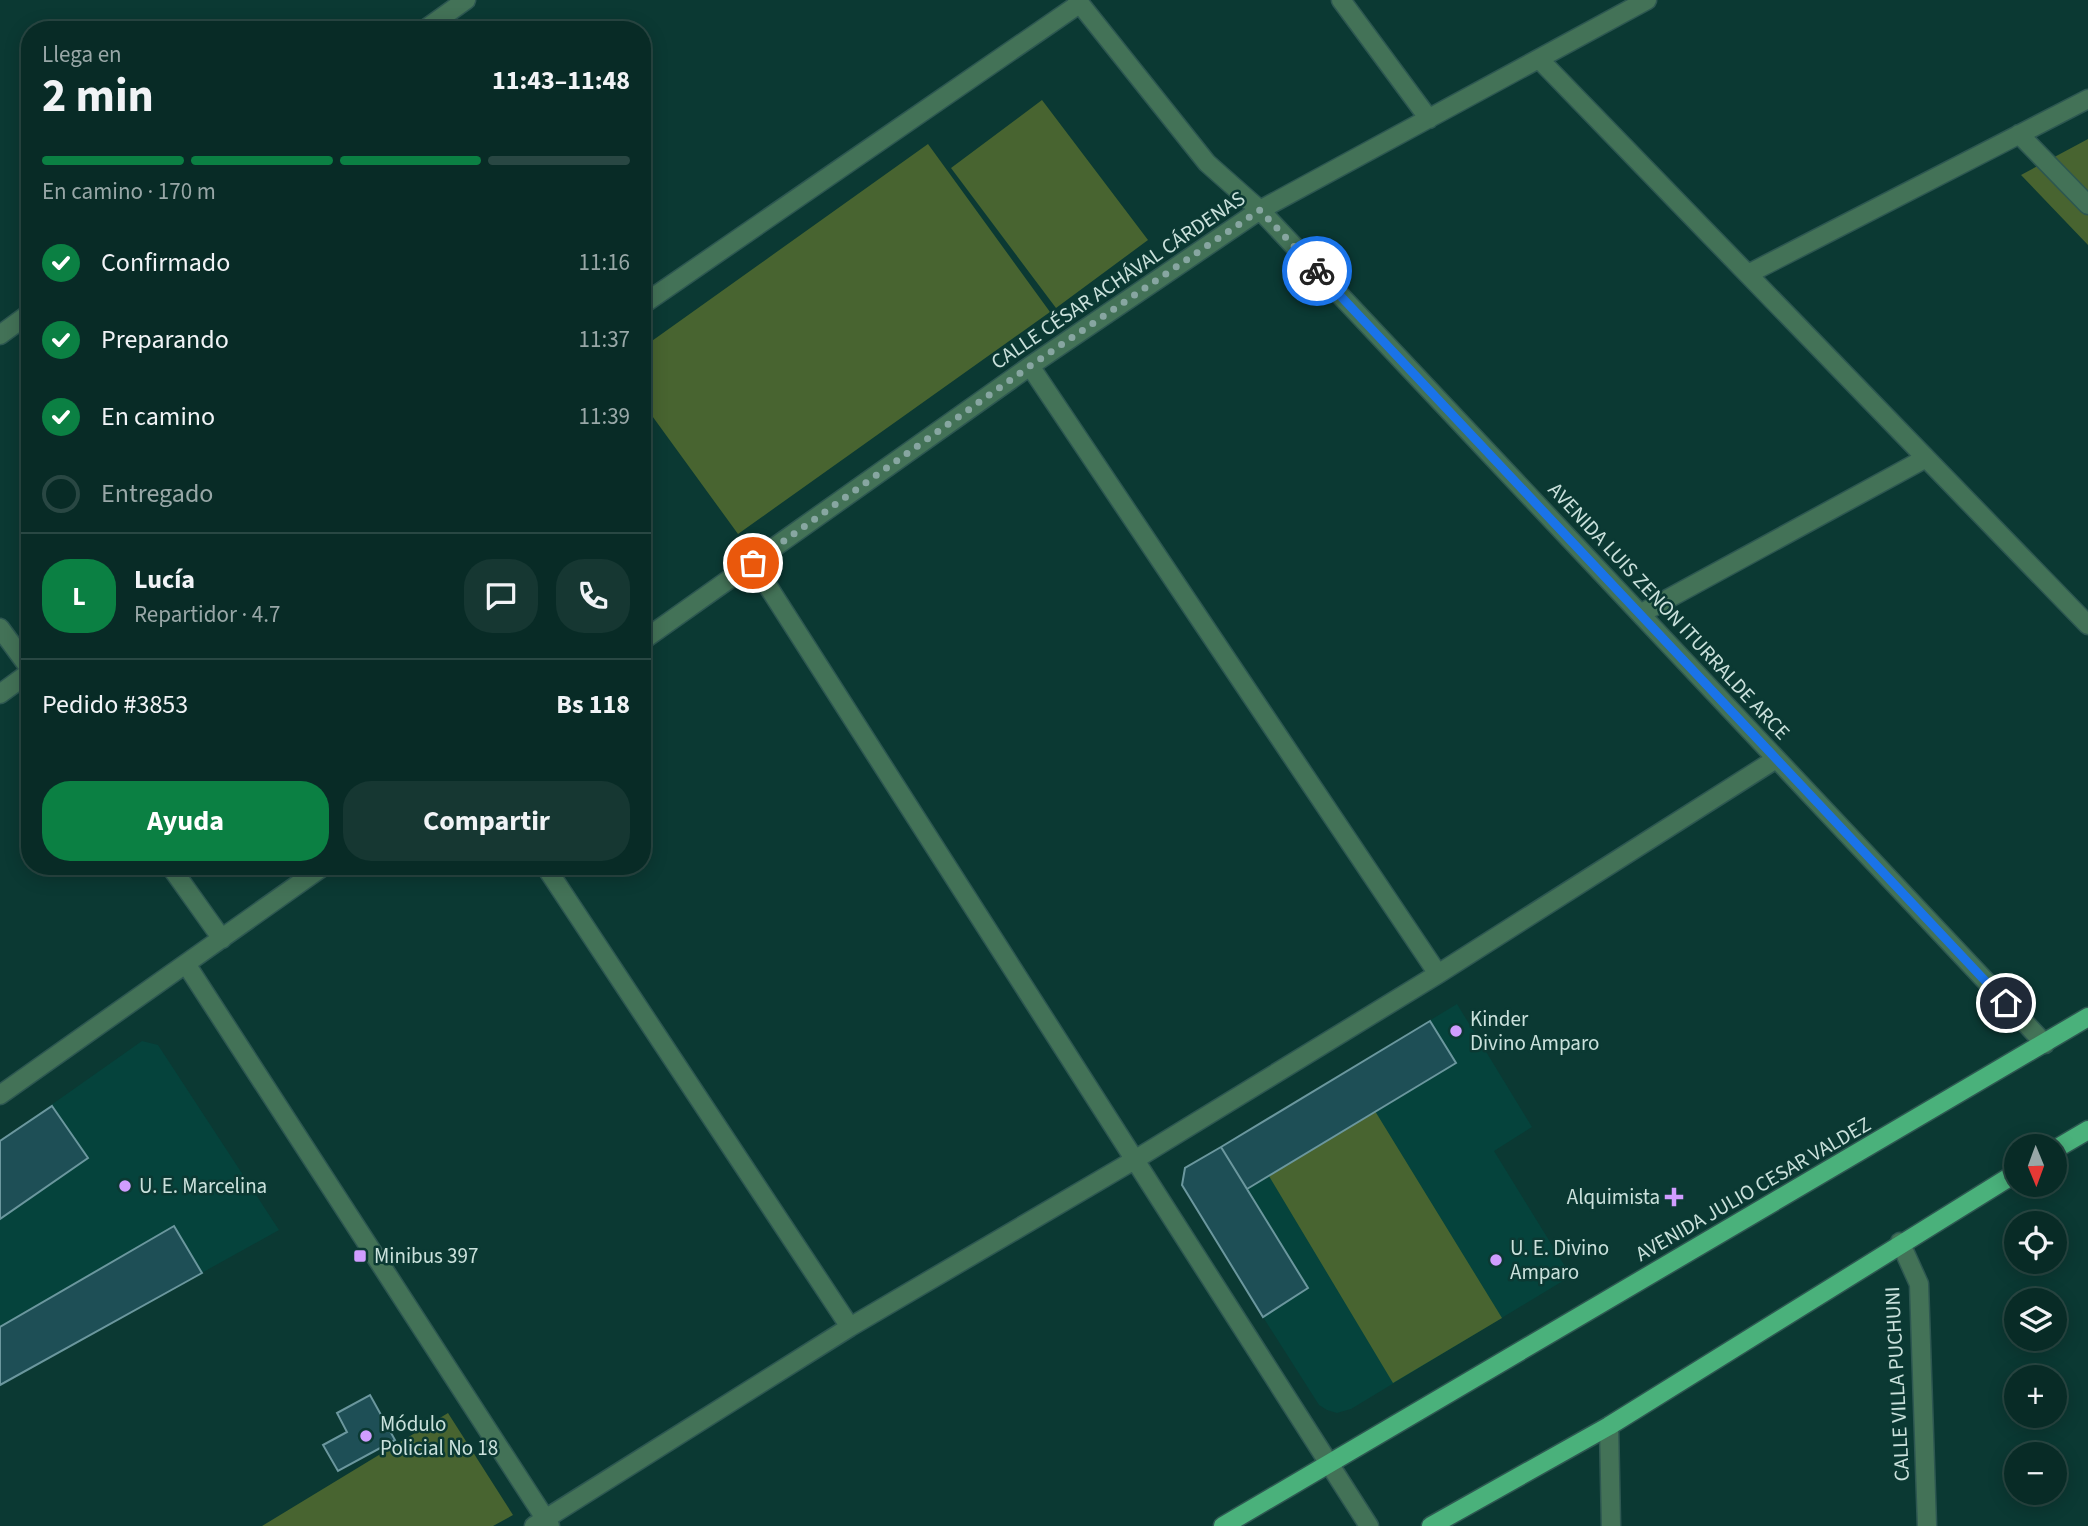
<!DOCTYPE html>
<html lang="es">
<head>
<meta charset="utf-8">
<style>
	:root { --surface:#082b26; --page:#163732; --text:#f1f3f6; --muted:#98a7a7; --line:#294743; --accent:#0b8043 }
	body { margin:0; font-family:"Source Sans 3",sans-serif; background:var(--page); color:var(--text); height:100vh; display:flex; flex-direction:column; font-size:26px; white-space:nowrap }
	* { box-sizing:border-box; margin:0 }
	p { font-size:23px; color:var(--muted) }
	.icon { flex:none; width:38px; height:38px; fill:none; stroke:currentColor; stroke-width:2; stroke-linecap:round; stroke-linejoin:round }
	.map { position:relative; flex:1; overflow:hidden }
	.side { position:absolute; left:21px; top:21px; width:630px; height:854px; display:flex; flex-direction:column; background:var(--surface); border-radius:28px; box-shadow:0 4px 18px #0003,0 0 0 2px var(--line) }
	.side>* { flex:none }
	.needle { width:46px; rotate:179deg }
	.controls { position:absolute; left:2004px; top:1134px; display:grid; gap:14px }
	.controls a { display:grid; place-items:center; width:63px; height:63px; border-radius:50%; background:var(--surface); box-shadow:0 4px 18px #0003,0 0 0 2px var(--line); font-size:35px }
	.pin { position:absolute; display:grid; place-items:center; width:60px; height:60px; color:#fff; margin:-30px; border:4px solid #fff; border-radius:50%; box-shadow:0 2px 7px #0007 }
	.courier { position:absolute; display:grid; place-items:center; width:70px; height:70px; margin:-35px; border:5px solid #1a73e8; border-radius:50%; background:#fff; color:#222; box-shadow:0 2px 9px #0007 }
	.headline em { font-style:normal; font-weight:700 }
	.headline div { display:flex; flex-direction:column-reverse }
	.headline { display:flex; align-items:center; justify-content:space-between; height:119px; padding:0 21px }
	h1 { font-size:46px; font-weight:700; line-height:52px }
	.bar { display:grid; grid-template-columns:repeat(4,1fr); gap:10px 7px; align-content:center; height:84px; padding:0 21px }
	.bar i { height:9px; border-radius:5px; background:var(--line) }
	.bar .active { background:var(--accent) }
	.bar p { grid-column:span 4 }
	.line { display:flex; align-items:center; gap:18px; padding:0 21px; border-top:2px solid var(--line) }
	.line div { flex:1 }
	.round { display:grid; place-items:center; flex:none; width:74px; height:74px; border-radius:28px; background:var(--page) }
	ol { padding:0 21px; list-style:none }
	li { display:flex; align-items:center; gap:21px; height:77px }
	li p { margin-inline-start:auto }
	li .icon { padding:7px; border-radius:50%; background:var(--accent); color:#fff; stroke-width:4 }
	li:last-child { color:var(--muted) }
	li i { width:38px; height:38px; border:4px solid var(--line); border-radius:50% }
	.button { display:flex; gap:14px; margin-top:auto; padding:14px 21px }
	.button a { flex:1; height:80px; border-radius:28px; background:var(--accent); color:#fff; font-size:28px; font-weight:700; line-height:80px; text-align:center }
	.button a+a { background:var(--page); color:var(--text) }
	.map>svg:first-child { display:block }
	.built { fill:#05433c }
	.green { fill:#486430 }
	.building { fill:#1e4f56; stroke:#6b979e; stroke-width:2 }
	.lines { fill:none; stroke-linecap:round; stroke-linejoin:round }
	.minor-casing { stroke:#2d5751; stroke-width:21 }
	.major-casing { stroke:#2d5751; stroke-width:21 }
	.minor { stroke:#437257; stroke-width:18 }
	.major { stroke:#4ab17b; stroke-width:18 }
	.done { stroke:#87a6a1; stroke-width:7; stroke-dasharray:0 12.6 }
	.route { stroke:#1a73e8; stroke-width:9 }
	.poi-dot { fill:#d09dff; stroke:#0b3933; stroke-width:2.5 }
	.labels { text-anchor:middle; stroke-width:5; stroke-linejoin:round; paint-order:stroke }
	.street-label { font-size:21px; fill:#cae1dc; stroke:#0b3933 }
	.poi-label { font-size:21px; fill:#cae1dc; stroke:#0b3933; text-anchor:start }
</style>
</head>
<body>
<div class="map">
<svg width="2088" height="1526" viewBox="0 0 2088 1526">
	<rect width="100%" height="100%" fill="#0b3933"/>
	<path class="built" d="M1457 1004 1532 1127 1494 1151 1571 1276 1351 1409 1337 1413 1327 1410 1319 1405 1263 1317 1182 1185V1178L1186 1168Z
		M142 1041 158 1045 279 1230 0 1385V1141Z"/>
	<path class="green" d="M1042 100 1148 240 1056 308 951 168Z
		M2088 139V245L2021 175Z
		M928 144 1050 312 738 534 642 402V348Z
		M1375 1111 1502 1318 1393 1383 1269 1176Z
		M448 1413 513 1515 493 1526H262Z"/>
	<path class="building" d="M1430 1021 1456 1063 1247 1189 1221 1147Z
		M52 1106 88 1158 0 1219V1141Z
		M1221 1147 1308 1288 1263 1317 1182 1185 1185 1168Z
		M174 1226 202 1273 0 1385V1327Z
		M370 1395 395 1440 338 1471 323 1445 347 1432 337 1413Z"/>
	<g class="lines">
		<defs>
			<path id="minor" d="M1077 0 1207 163 1260 210 2045 1044
				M1341 0 1429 119
				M424 30 466 0
				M1539 59 2088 625
				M2019 134 2088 205
				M1748 274 2088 99
				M642 305 1079 4
				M0 335 30 313
				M1030 366 1438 974
				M753 563 1369 1526
				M1640 614 1926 458
				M0 628 30 669
				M642 641 1030 366 1260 210 1647 0
				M0 694 30 672
				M170 866 222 939
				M545 866 850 1327
				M186 964 550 1526
				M0 1095 324 866
				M1900 1242 1919 1284 1927 1526
				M1609 1426 1611 1526
				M534 1526 850 1327 1136 1159 1438 974 1776 759"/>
			<path id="major" d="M2054 1150 2088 1130
				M1223 1526 2088 1017
				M1431 1526 1609 1426 2016 1173"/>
		</defs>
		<use href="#minor" class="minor-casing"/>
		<use href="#major" class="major-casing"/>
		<use href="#minor" class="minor"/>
		<use href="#major" class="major"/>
	</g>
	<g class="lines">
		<path class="done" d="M753 563 1030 366 1260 210 1317 271"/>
		<path class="route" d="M1317 271 2006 1003"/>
	</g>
	<g class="poi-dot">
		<circle cx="1456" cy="1031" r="7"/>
		<circle cx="125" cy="1186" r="7"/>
		<path d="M1670.5 1186.5h7v7h7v7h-7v7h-7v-7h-7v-7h7z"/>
		<rect x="353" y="1249" width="14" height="14" rx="3.5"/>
		<circle cx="1496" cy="1260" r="7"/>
		<circle cx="366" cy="1436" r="7"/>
	</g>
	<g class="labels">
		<g class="street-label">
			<text transform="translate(1118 280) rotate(-34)" y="7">CALLE CÉSAR ACHÁVAL CÁRDENAS</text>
			<text transform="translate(1669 611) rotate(47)" y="7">AVENIDA LUIS ZENON ITURRALDE ARCE</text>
			<text transform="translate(1753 1189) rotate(-30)" y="7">AVENIDA JULIO CESAR VALDEZ</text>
			<text transform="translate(1897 1384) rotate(-93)" y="7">CALLE VILLA PUCHUNI</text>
		</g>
		<g class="poi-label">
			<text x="1470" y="1026">Kinder<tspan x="1470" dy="24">Divino Amparo</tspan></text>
			<text x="139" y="1193">U. E. Marcelina</text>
			<text x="1660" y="1204" text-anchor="end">Alquimista</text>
			<text x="1510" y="1255">U. E. Divino<tspan x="1510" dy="24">Amparo</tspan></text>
			<text x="374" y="1263">Minibus 397</text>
			<text x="380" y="1431">Módulo<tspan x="380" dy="24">Policial No 18</tspan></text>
		</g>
	</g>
</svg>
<div class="controls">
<a><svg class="needle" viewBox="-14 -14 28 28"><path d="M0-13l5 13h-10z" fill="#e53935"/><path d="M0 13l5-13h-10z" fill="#98a7a7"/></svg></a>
<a><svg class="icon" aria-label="locate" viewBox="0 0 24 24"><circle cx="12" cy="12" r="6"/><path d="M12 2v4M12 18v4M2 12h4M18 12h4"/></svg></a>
<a><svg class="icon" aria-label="layers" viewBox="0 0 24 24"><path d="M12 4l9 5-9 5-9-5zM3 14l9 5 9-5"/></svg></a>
<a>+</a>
<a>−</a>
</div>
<div class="pin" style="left:753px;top:563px;background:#ea580c"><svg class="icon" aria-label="bag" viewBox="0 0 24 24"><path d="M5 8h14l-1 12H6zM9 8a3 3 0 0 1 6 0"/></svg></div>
<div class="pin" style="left:2006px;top:1003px;background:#1f2937"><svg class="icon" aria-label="home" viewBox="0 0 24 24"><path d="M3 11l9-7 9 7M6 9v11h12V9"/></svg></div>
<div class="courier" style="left:1317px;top:271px"><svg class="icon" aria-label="bike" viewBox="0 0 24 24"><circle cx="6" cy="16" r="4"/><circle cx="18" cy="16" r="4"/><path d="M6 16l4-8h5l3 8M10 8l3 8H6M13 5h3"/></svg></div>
<section class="side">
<div class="headline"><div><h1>2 min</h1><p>Llega en</p></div><em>11:43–11:48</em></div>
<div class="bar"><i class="active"></i><i class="active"></i><i class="active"></i><i></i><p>En camino · 170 m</p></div>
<ol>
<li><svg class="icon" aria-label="check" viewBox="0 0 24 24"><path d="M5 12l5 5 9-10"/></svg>Confirmado<p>11:16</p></li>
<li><svg class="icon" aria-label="check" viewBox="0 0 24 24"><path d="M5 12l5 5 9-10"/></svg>Preparando<p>11:37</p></li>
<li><svg class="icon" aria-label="check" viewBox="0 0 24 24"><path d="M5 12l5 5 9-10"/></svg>En camino<p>11:39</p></li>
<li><i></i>Entregado</li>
</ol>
<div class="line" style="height:126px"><b class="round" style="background:var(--accent);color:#fff">L</b><div><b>Lucía</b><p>Repartidor · 4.7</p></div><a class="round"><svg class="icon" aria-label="chat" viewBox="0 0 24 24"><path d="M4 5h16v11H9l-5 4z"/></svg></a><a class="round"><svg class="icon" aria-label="phone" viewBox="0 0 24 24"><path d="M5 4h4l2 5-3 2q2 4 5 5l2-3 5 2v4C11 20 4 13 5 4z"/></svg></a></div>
<div class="line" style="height:91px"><div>Pedido #3853</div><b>Bs 118</b></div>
<div class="button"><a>Ayuda</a><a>Compartir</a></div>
</section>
</div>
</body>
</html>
